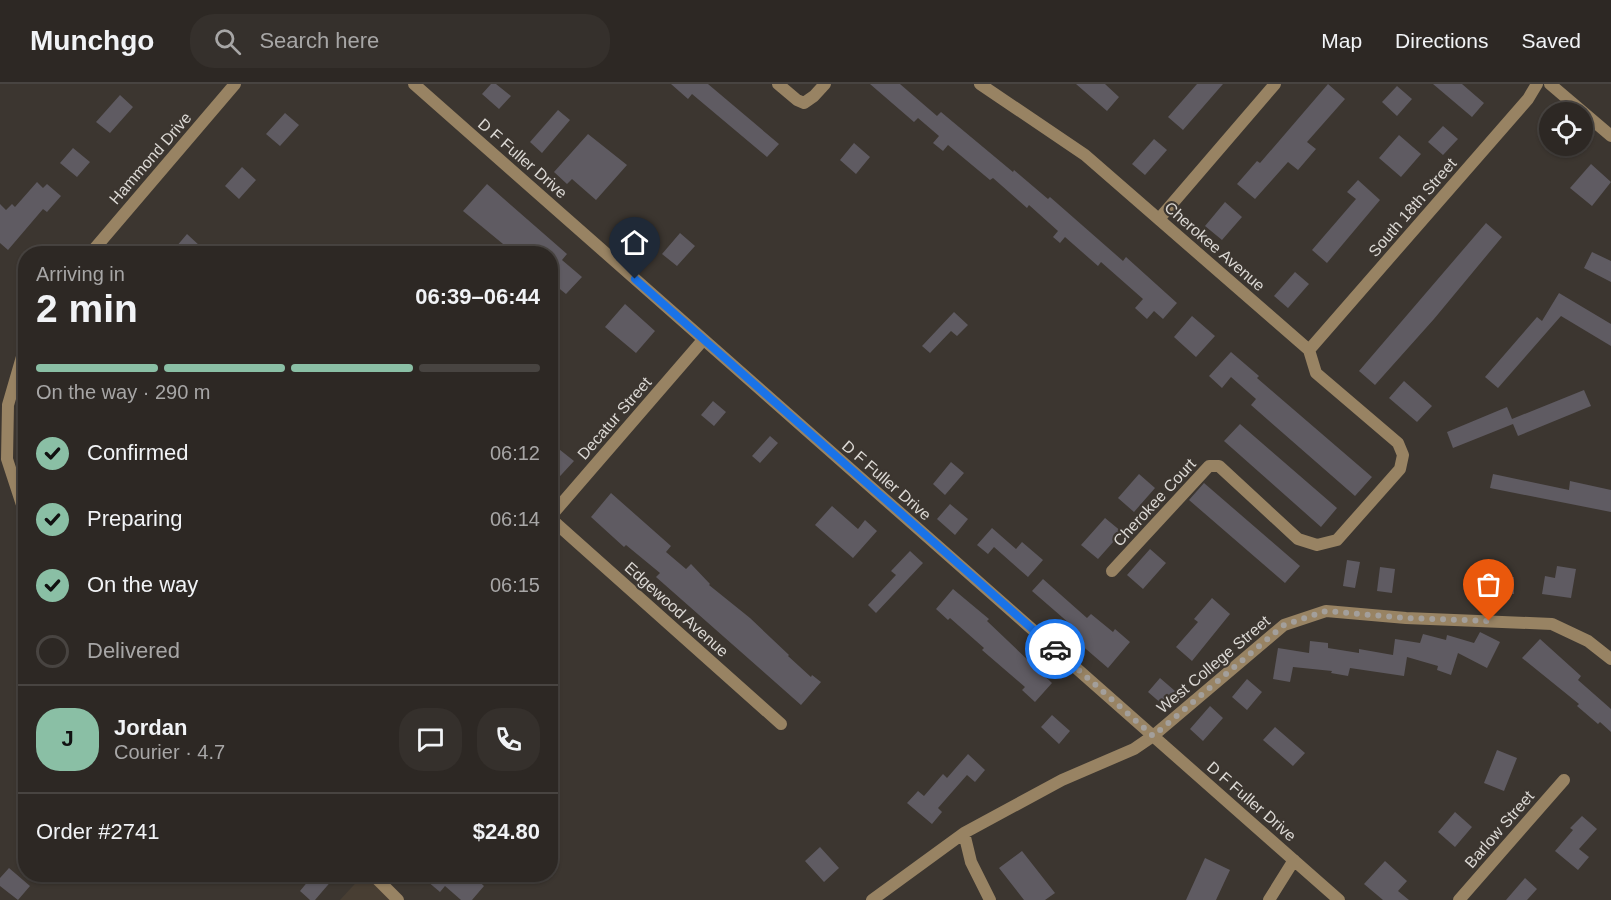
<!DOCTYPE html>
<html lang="en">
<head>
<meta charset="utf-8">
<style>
	:root { --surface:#2d2824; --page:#35302c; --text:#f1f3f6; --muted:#a7a6a6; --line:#484441; --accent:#8abfa5 }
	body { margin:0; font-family:Helvetica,sans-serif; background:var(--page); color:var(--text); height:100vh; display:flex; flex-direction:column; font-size:22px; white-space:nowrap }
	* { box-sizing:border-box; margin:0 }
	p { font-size:20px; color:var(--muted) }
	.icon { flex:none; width:33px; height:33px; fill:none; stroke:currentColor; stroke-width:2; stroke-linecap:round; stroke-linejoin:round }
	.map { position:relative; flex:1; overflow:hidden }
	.panel { position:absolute; left:18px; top:162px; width:540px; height:636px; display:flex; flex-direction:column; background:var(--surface); border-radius:24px; box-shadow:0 2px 4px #0004,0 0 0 2px var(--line) }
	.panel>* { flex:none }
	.tools { position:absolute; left:1539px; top:18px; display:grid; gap:12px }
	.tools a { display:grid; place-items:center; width:54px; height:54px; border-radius:50%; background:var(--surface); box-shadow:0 2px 4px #0004,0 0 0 2px var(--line); font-size:30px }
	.pin { position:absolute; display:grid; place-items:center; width:51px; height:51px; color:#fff; margin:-62px -26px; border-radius:50% 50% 50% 0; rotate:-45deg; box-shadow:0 0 6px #0007 }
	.pin .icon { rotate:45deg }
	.courier { position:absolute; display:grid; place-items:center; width:60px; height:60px; margin:-30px; border:4px solid #1a73e8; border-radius:50%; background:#fff; color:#222; box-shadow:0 2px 8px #0007 }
	.head em { font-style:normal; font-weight:700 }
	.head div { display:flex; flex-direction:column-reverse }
	.head { display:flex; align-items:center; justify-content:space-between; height:102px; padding:0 18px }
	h1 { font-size:39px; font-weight:700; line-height:45px }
	.bar { display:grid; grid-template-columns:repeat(4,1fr); gap:9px 6px; align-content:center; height:72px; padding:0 18px }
	.bar i { height:8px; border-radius:4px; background:var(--line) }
	.bar .selected { background:var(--accent) }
	.bar p { grid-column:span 4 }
	.line { display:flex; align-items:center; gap:15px; padding:0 18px; border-top:2px solid var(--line) }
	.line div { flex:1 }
	.round { display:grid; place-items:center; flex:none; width:63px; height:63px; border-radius:24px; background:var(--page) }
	ol { padding:0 18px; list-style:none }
	li { display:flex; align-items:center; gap:18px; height:66px }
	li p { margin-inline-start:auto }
	li .icon { padding:6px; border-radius:50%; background:var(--accent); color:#111; stroke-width:4 }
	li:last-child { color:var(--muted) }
	li i { width:33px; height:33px; border:3px solid var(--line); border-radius:50% }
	header { display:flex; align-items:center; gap:36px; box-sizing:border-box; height:84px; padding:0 30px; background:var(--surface); border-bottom:2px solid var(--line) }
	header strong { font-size:28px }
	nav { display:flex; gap:33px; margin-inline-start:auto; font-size:21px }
	.search { width:420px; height:54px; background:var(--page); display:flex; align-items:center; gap:15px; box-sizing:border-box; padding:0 21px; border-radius:24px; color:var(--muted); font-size:22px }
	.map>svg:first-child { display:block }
	.built { fill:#483e33 }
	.building { fill:#5f5b62 }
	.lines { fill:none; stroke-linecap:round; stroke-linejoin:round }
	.street { stroke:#988363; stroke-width:12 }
	.done { stroke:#a39f9b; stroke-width:6; stroke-dasharray:0 10.8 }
	.route { stroke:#1a73e8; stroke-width:8 }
	.labels { text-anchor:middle; stroke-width:4.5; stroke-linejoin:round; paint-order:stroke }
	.street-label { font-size:16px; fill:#dbd8d4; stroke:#3c3630 }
</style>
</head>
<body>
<header>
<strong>Munchgo</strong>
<div class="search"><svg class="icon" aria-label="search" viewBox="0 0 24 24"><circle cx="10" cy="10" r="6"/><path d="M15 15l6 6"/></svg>Search here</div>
<nav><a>Map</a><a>Directions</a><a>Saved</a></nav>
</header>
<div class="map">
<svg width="1611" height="816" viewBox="0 0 1611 816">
	<rect width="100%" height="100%" fill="#3c3630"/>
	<path class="built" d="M364 790 392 816H340Z"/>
	<path class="building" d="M491 0H496L511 12 499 25 482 10Z
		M671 0H708L779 60 767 73 692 10 688 15Z
		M870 0H900L937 32 941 28 1013 88 1014 86 1048 115 1050 113 1123 177 1126 173 1177 219 1163 235 1154 227 1147 235 1135 224 1143 215 1101 178 1098 182 1065 153 1060 159 1053 153 1058 147 1029 121 1027 124 993 94 990 96 948 61 943 67 933 59 939 52 918 34 914 38Z
		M1076 0H1105L1119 13 1107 27Z
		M1197 0H1223L1183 46 1168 33Z
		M1328 0 1345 15 1307 58 1316 65 1298 86 1288 78 1255 115 1237 100 1257 77 1260 79Z
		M1433 0H1462L1484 19 1472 33Z
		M1397 2 1412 15 1397 32 1382 18Z
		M120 11 133 23 110 49 96 38Z
		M558 26 570 36 542 69 530 58Z
		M285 29 299 41 280 62 266 50Z
		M1443 42 1458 55 1443 71 1428 58Z
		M588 50 627 81 596 116 572 95 567 100 554 88Z
		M1399 51 1421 70 1401 93 1379 74Z
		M1154 55 1167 66 1145 91 1132 80Z
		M854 59 870 73 856 90 840 76Z
		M73 64 90 78 77 93 60 79Z
		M1591 80 1611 98 1592 122 1570 104Z
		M242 83 256 96 239 115 225 102Z
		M1358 96 1380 116 1327 179 1312 166 1356 115 1347 108Z
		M37 98 43 104 47 100 61 112 47 128 43 125 8 166 0 159V120L6 126 12 120 15 123Z
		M487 100 567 170 562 176 582 193 566 210 550 197V170H515L463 127Z
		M1225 118 1242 133 1222 156 1205 142Z
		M1486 139 1502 153 1434 235 1375 301 1359 287Z
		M680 149 695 162 677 182 662 170Z
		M187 150 200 162 194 170H170Z
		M1592 168 1611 177V198L1584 184Z
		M1295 188 1309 200 1288 224 1274 212Z
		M1559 209 1611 240V262L1561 232 1498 304 1485 293 1537 233 1542 237Z
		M625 220 655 247 636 269 605 243Z
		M954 228 968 241 957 252 951 247 930 269 922 262Z
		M1192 232 1215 252 1196 273 1174 253Z
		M1231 268 1259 292 1257 294 1372 393 1355 412 1251 321 1256 315 1231 293 1222 304 1209 292Z
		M1404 297 1432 322 1417 338 1389 314Z
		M1584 306 1591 322 1518 352 1513 340 1453 364 1447 348 1507 323 1512 335Z
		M713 317 726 328 714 342 701 331Z
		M1240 340 1337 424 1321 443 1224 357Z
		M770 352 778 359 760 379 752 372Z
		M550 358 574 377 550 403Z
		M951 378 964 389 945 411 933 400Z
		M1139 390 1155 404 1134 428 1118 414Z
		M1493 390 1569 406 1570 397 1611 406V428L1490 404Z
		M1204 399 1300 482 1285 499 1189 416Z
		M611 409 671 462 666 468 686 485 691 480 710 500 709 501 750 534 789 571 788 572 811 593 812 591 821 598 801 621 656 493 660 489 626 461 624 463 591 433Z
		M950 420 968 435 955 451 937 435Z
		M832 422 858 445 865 436 877 447 853 474 815 441Z
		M1105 434 1122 448 1098 475 1081 461Z
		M992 444 1016 465 1022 458 1043 476 1028 493 994 463 988 470 977 461Z
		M1150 465 1166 479 1143 505 1127 491Z
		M910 467 923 479 876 529 868 521 896 491 891 487Z
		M1347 476 1360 478 1355 504 1343 502Z
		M1557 482 1576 485 1571 514 1542 510 1545 492 1555 494Z
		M1380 483 1395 485 1392 509 1377 507Z
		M1481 493H1514V510H1480Z
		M1043 495 1087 534 1091 530 1113 548 1115 545 1130 558 1108 584 1072 553 1077 546 1032 507Z
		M953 505 989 535 987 537 1052 599 1035 618 1022 606 1025 603 982 566 984 564 950 534 948 536 936 525Z
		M1212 514 1230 530 1192 577 1176 563 1198 538 1194 535Z
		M1480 548 1500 558 1487 584 1458 569 1451 591 1437 586 1438 582 1407 573 1404 592 1350 584 1348 592 1331 589 1332 587 1293 583 1290 598 1273 595 1278 564 1309 569 1310 557 1328 559V564L1359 569V565L1393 571 1395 555 1420 559 1423 550 1446 556 1447 551 1474 559Z
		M1540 555 1581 592 1578 596 1611 625V648L1600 638 1598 640 1577 622 1579 620 1522 574Z
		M1160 594 1175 607 1163 621 1148 608Z
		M1247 595 1262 608 1247 626 1232 613Z
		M1210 622 1223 634 1203 657 1190 645Z
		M1052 631 1070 647 1059 660 1041 643Z
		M1275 643 1305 669 1293 682 1263 656Z
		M1497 666 1517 674 1504 707 1484 699Z
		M968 670 985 686 975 698 967 691 938 724 942 728 932 740 907 719 918 707 924 712 943 690 947 694Z
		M1455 728 1472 743 1455 763 1438 748Z
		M1582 732 1597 745 1579 765 1589 773 1578 786 1555 767 1573 746 1570 744Z
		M820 763 839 784 824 798 805 777Z
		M1022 767 1055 809 1045 816H1024L999 784Z
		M1205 774 1230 786 1216 816H1186Z
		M1385 777 1407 797 1398 807 1409 816H1383L1364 800Z
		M9 784 30 802 18 816 0 802V794Z
		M314 790H327L333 795 315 816H310L300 807Z
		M432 790H471L484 802 472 816H461L445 802 440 808 427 797Z
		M1525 794 1537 805 1527 816H1506Z"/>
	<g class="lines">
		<path class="street" d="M414 0 1339 816
			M778 0 797 16 804 19 814 12 825 0
			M980 0 1085 71 1309 266 1316 289 1398 359 1403 371 1400 385 1337 456 1317 461 1298 455 1219 382H1209L1112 487
			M1550 0 1611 52
			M1159 135 1275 0
			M90 170 235 0
			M26 259 8 321 7 375 26 433
			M1309 266 1528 15 1537 0
			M550 433 703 256
			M550 434 781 640
			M964 749 971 778 990 816
			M372 790 398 816
			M872 816 964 749 1062 696 1134 665 1153 652 1284 541 1326 527 1406 534 1552 540 1588 557 1611 575
			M1269 816 1294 776
			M1459 816 1564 696"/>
	</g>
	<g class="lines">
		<path class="done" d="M1055 565 1153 652 1284 541 1326 527 1406 534 1489 537"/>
		<path class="route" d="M635 195 1055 565"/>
	</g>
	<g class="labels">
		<g class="street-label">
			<text transform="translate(150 74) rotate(-49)" y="6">Hammond Drive</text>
			<text transform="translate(523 74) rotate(41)" y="6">D F Fuller Drive</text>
			<text transform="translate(1412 123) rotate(-49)" y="6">South 18th Street</text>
			<text transform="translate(1215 162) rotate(41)" y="6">Cherokee Avenue</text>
			<text transform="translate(614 334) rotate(-49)" y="6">Decatur Street</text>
			<text transform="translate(887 396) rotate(41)" y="6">D F Fuller Drive</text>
			<text transform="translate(1154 418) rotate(-47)" y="6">Cherokee Court</text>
			<text transform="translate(677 525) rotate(42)" y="6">Edgewood Avenue</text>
			<text transform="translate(1213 580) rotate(-40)" y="6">West College Street</text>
			<text transform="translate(1252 717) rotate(41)" y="6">D F Fuller Drive</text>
			<text transform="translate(1499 745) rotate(-49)" y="6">Barlow Street</text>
		</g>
	</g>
</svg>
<div class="tools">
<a><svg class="icon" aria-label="locate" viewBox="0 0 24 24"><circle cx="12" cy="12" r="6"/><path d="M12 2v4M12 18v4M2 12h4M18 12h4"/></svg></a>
</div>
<div class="pin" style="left:1489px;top:537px;background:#ea580c"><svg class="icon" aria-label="bag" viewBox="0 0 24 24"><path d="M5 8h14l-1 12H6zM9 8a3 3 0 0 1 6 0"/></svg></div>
<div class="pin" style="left:635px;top:195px;background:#1f2937"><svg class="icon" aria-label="home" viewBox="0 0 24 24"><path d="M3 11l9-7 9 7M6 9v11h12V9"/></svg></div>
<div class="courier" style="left:1055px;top:565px"><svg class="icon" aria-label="car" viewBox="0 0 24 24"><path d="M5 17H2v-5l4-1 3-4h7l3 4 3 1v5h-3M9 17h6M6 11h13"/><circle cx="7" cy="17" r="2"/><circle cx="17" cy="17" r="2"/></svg></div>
<section class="panel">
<div class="head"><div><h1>2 min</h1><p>Arriving in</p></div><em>06:39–06:44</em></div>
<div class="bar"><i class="selected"></i><i class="selected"></i><i class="selected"></i><i></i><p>On the way · 290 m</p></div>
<ol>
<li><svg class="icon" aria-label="check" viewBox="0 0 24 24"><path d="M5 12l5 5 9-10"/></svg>Confirmed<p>06:12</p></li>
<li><svg class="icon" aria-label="check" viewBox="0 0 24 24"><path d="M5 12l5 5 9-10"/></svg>Preparing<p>06:14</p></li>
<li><svg class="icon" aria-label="check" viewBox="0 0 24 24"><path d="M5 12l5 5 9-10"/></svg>On the way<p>06:15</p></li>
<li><i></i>Delivered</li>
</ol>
<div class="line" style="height:108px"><b class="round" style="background:var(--accent);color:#111">J</b><div><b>Jordan</b><p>Courier · 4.7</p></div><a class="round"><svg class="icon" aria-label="chat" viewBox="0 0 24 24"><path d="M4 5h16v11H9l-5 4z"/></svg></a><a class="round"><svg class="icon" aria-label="phone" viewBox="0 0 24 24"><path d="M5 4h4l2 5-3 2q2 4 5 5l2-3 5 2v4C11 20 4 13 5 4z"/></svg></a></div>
<div class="line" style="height:78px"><div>Order #2741</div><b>$24.80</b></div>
</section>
</div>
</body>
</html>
